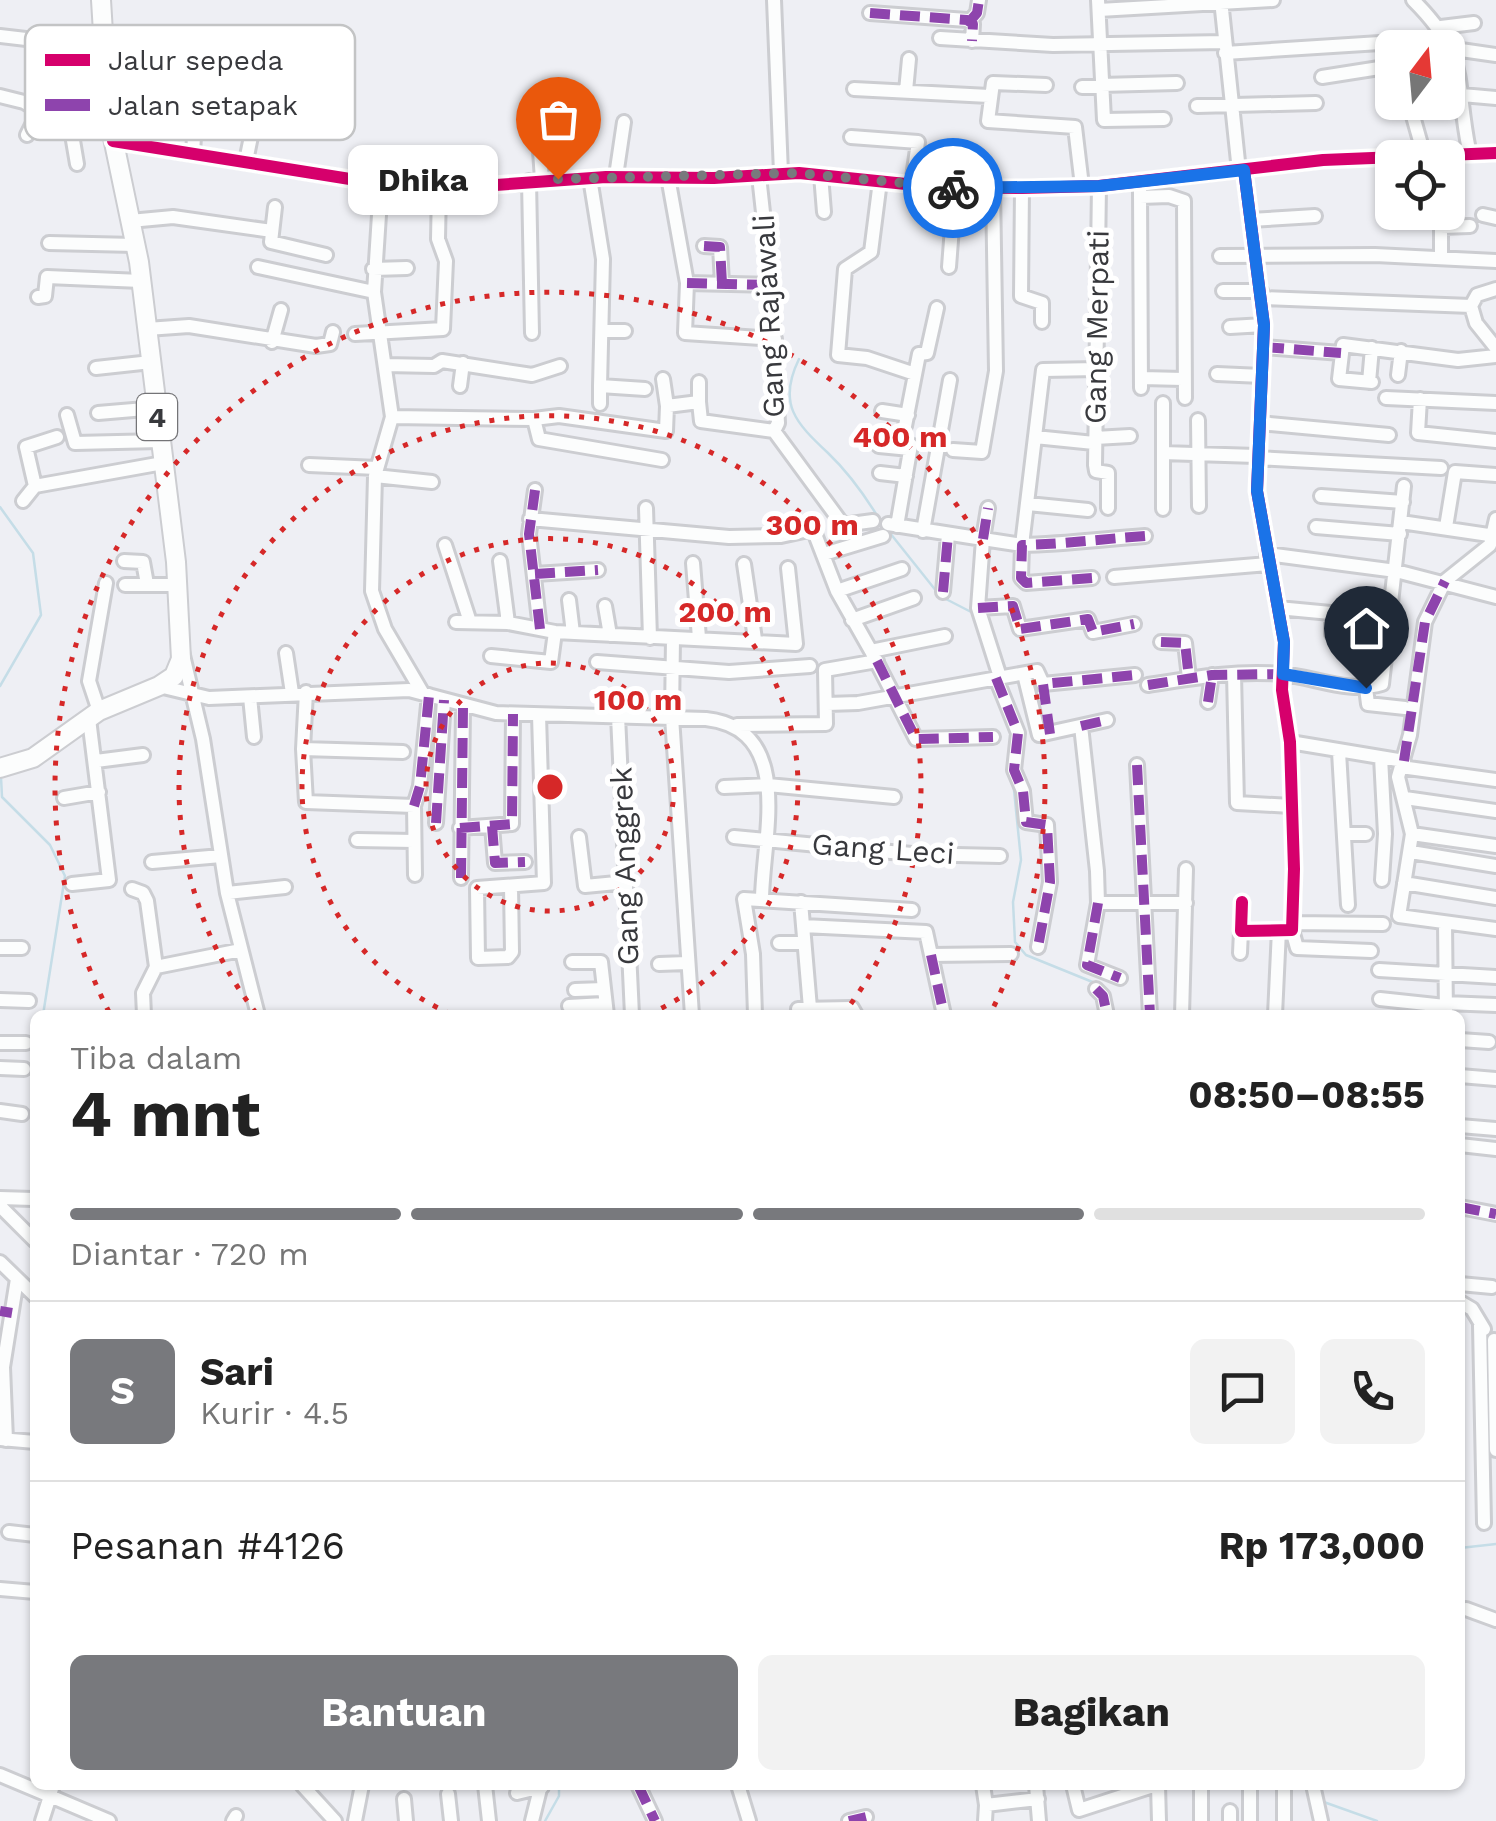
<!DOCTYPE html>
<html lang="id">
<head>
<meta charset="utf-8">
<style>
	:root { --surface:#fff; --page:#f2f2f2; --text:#222; --muted:#767676; --line:#e0e0e0; --accent:#78797d }
	body { margin:0; font-family:"Work Sans",sans-serif; background:var(--page); color:var(--text); height:100vh; display:flex; flex-direction:column; font-size:38px; white-space:nowrap }
	* { box-sizing:border-box; margin:0 }
	p { font-size:32px; color:var(--muted) }
	.icon { flex:none; width:55px; height:55px; fill:none; stroke:currentColor; stroke-width:2; stroke-linecap:round; stroke-linejoin:round }
	.map { position:relative; flex:1; overflow:hidden }
	.drawer { position:absolute; left:30px; top:1010px; width:1435px; height:780px; display:flex; flex-direction:column; background:var(--surface); border-radius:15px; box-shadow:0 2px 8px #0004 }
	.drawer>* { flex:none }
	.needle { width:65px; rotate:16deg }
	.fabs { position:absolute; left:1375px; top:30px; display:grid; gap:20px }
	.fabs a { display:grid; place-items:center; width:90px; height:90px; border-radius:15px; background:var(--surface); box-shadow:0 2px 8px #0004; font-size:50px }
	.pin { position:absolute; display:grid; place-items:center; width:85px; height:85px; color:#fff; margin:-102px -42px; border-radius:50% 50% 50% 0; rotate:-45deg; box-shadow:0 0 10px #0007 }
	.pin .icon { rotate:45deg }
	.courier { position:absolute; display:grid; place-items:center; width:100px; height:100px; margin:-50px; border:8px solid #1a73e8; border-radius:50%; background:#fff; color:#222; box-shadow:0 2px 12px #0007 }
	.bubble { position:absolute; height:70px; border-radius:15px; background:var(--surface); box-shadow:0 2px 8px #0004; font-size:32px; font-weight:700; line-height:70px; text-align:center }
	.summary em { font-style:normal; font-weight:700 }
	.summary div { display:flex; flex-direction:column-reverse }
	.summary { display:flex; align-items:center; justify-content:space-between; height:170px; padding:0 40px }
	h1 { font-size:65px; font-weight:700; line-height:75px }
	.bar { display:grid; grid-template-columns:repeat(4,1fr); gap:15px 10px; align-content:center; height:120px; padding:0 40px }
	.bar i { height:12px; border-radius:8px; background:var(--line) }
	.bar .active { background:var(--accent) }
	.bar p { grid-column:span 4 }
	.line { display:flex; align-items:center; gap:25px; padding:0 40px; border-top:2px solid var(--line) }
	.line div { flex:1 }
	.round { display:grid; place-items:center; flex:none; width:105px; height:105px; border-radius:15px; background:var(--page) }
	.action { display:flex; gap:20px; margin-top:auto; padding:20px 40px }
	.action a { flex:1; height:115px; border-radius:15px; background:var(--accent); color:#fff; font-size:40px; font-weight:700; line-height:115px; text-align:center }
	.action a+a { background:var(--page); color:var(--text) }
	.map>svg:first-child { display:block }
	.lines { fill:none; stroke-linecap:round; stroke-linejoin:round }
	.stream { stroke:#c5dde7; stroke-width:2.5 }
	.minor-casing { stroke:#cccdd1; stroke-width:18 }
	.highway-casing { stroke:#cccdd1; stroke-width:22 }
	.minor { stroke:#fcfdfd; stroke-width:12 }
	.highway { stroke:#fcfdfd; stroke-width:18 }
	.quiet { stroke:#8e44ad; stroke-width:10; stroke-dasharray:20 10; stroke-linecap:butt }
	.cycleway-casing { stroke:#fff; stroke-width:19 }
	.cycleway { stroke:#d6006c; stroke-width:12 }
	.done { stroke:#78797d; stroke-width:10; stroke-dasharray:0 18 }
	.route { stroke:#1a73e8; stroke-width:12 }
	.ring { fill:none; stroke:#d62828; stroke-width:5; stroke-dasharray:5 10 }
	.labels { text-anchor:middle; stroke-width:10; stroke-linejoin:round; paint-order:stroke }
	.shield { fill:#fff; stroke:#747477; stroke-width:2.5 }
	.shield-label { font-size:28px; font-weight:bold; fill:#38393d }
	.street-label { font-size:30px; fill:#38393d; stroke:#fff }
	.key { fill:#fff; stroke:#c3c4c5; stroke-width:2.5 }
	.key-label { font-size:28px; fill:#38393d }
	.centre { fill:#d62828; stroke:#fff; stroke-width:5 }
	.ring-label { font-size:30px; text-anchor:middle; font-weight:bold; fill:#d62828; stroke:#fff; stroke-width:10; stroke-linejoin:round; paint-order:stroke }
</style>
</head>
<body>
<div class="map">
<svg width="1496" height="1821" viewBox="0 0 1496 1821">
	<rect width="100%" height="100%" fill="#eeeff4"/>
	<g class="lines">
		<path class="stream" d="M799 359C777 404 796 423 828 453 849 473 866 497 881 522
			M0 507 33 553 41 615 0 686
			M886 528 937 592
			M942 597 975 614
			M1005 685 1017 714
			M1 777 2 797 50 845 65 876 43 1015
			M1013 780 1021 860 1013 902 1015 942 1026 955 1095 983
			M35 1052V1059
			M1460 1548 1496 1544
			M1321 1801 1377 1821
			M545 1821 559 1796V1785"/>
		<defs>
			<path id="minor" d="M774 0 781 173
				M1098 0 1104 120 1164 119
				M1221 0 1239 171
				M1413 0C1471 58 1454 78 1469 150
				M1099 10 1273 0
				M870 13 967 20 973 24 972 41
				M970 21 977 13 979 0
				M1441 27 1474 23
				M0 36 103 48
				M940 38 1053 45 1224 42
				M1454 49 1496 55
				M1225 53 1380 43
				M1322 77 1392 66
				M1046 85 993 83 988 121 1075 127 1082 186
				M1101 85 1177 83
				M1082 87H1101
				M854 89 989 96
				M906 91 909 59
				M1462 95 1496 98
				M0 96 24 102 48 116 108 114
				M1409 102 1424 155
				M1197 106 1316 103
				M69 117 77 164
				M27 135 38 113
				M539 136 542 180
				M851 137 918 142 912 184
				M113 141 381 184 439 189 606 177 714 178 799 173 935 187 1022 188 1099 186 1323 160 1496 153
				M193 153 198 70
				M246 161 254 122
				M821 175 824 212
				M616 176 624 122
				M759 176 771 285 778 423 774 431 843 525 873 521
				M668 177 687 283 685 333 775 339
				M590 178 603 259 600 386 645 389
				M529 181 532 333
				M880 181 871 252 845 269 838 355 867 358 915 374
				M381 184 374 292 392 417 375 476 372 591 385 629 422 692
				M1099 186 1095 465 1096 471 1108 473V508
				M1022 188 1021 296 1042 303V322
				M1140 191 1141 388
				M1140 197 1169 196 1184 201 1185 398
				M275 207 271 242 326 255
				M1483 215 1496 218
				M1250 220 1315 216
				M130 221 173 217 272 231
				M49 243 135 245
				M704 246 720 247 722 283
				M1220 256 1375 255 1496 261
				M1441 258V227L1470 226
				M258 267 374 292
				M949 267 955 188
				M373 269 407 268
				M687 283 771 285
				M1496 289 1477 295 1471 306 1476 323 1496 348
				M1223 291H1261
				M38 297 45 296 47 277 141 281
				M1261 298 1471 306
				M1230 327 1264 325
				M147 329 189 326 316 346 330 344 333 332
				M602 331H625
				M355 334 443 329 446 261 438 239 439 189
				M272 342 281 310
				M1264 347 1341 353
				M385 365 434 366 442 361 532 375 560 366
				M96 368 151 362
				M1217 374 1262 376
				M1398 375 1401 351
				M1142 378 1183 379
				M663 379 667 406
				M1369 382 1372 348
				M1372 382 1339 379 1343 345 1458 360 1496 356
				M460 386 463 363
				M600 386V404
				M1386 398 1496 403
				M1420 399 1418 433 1496 441
				M699 402 701 421 774 431
				M1163 403V509
				M882 411 908 415
				M98 413 157 408
				M67 415 75 443 160 441
				M392 417 534 419 539 439 662 460
				M534 419 559 416 666 431 667 406 699 402V382
				M1198 420 1199 506
				M1260 423 1389 435
				M905 426 919 354 927 353 937 308
				M57 437 26 447 35 486 163 463
				M1035 437 1094 443
				M1095 438 1130 436
				M879 446 910 449
				M953 450 982 452 996 371 993 188
				M1163 453 1256 456
				M1256 458 1441 468
				M309 465 377 468
				M880 473 906 476
				M375 476 432 482
				M535 490 529 534 540 629
				M1321 496 1403 502
				M23 501 35 486
				M1028 504 1088 510
				M646 508 650 638
				M530 519 729 537 781 536 813 529 837 591 871 651
				M1496 519 1490 545 1445 581 1425 622 1410 735 1398 777 1412 834 1399 916 1496 929
				M1401 522 1496 536
				M888 524 983 539 988 508
				M897 526 911 445
				M1316 527 1400 534
				M1446 527 1455 472 1496 475
				M923 531 950 380
				M445 545 470 622
				M824 554 883 536
				M1267 554 1396 571 1496 597
				M124 561 143 562 147 584
				M500 561 508 623
				M693 563 699 638
				M744 564 755 639
				M535 574 598 570
				M1114 577 1268 564
				M1092 578 1026 583 1021 578 1022 545C1066 544 1102 539 1145 536
				M125 585H178
				M837 591 902 569
				M943 592 948 535
				M569 600 573 633
				M605 606 610 635
				M978 608 1013 606 1020 629 1088 619 1093 632 1134 624
				M1278 608 1362 616
				M1332 613V634L1362 639
				M852 620 914 598
				M456 622 508 623 555 632 796 644 788 568
				M945 636 871 651 916 739 993 737
				M673 638 672 717 692 1015
				M1161 642 1185 643 1189 678
				M182 651 203 739 227 893 258 1015
				M286 653 292 693
				M491 656 551 662 555 632
				M597 662 729 672 810 666
				M1024 674 1039 735 1107 720
				M1234 674 1237 803 1291 806
				M1000 677 978 608 983 539 1022 545 1043 370 1098 369
				M996 678 1018 733 1014 770 1023 791 1026 822 1047 825 1050 882 1038 947
				M1148 685C1192 678 1237 670 1281 674 1315 677 1349 694 1382 684L1404 486
				M159 686 209 698 409 690 496 713 706 719C795 729 763 836 762 898
				M1366 688 1368 704 1405 708
				M306 692 303 749 403 752
				M250 697 254 737
				M1208 702 1212 675
				M827 704 858 703 1037 671 1043 684 1135 675
				M99 711 89 681 106 583
				M618 716 632 1015
				M737 725 826 724 825 670 877 661
				M1081 726 1097 871 1098 903 1087 965 1120 978
				M1290 742 1404 761
				M303 749 306 802 414 806 415 875
				M1339 752 1348 905
				M1381 757 1385 834 1382 880
				M96 761 143 755
				M1137 765 1150 1015
				M1401 767 1496 780
				M724 787 768 785 894 797
				M64 798 99 792
				M1405 798 1496 811
				M414 806 420 786 429 695
				M436 823 444 700
				M492 826 495 863 525 862
				M460 828 512 824 513 714
				M1344 834H1366
				M1412 834 1496 846
				M579 837 585 886 627 882
				M734 837 912 854 1000 856
				M357 840 414 841
				M1411 852 1496 866
				M152 862 221 856
				M461 878 463 707
				M1404 883 1496 898
				M72 884 109 880 89 719
				M511 886 512 952 508 957 478 958 477 888 544 883 539 715
				M132 889 143 893 147 901 156 967
				M227 893 285 887
				M801 902 810 1008
				M1242 902 1241 931 1292 930 1294 869 1290 742 1282 690 1284 642 1257 491 1264 325 1244 170
				M1098 903H1186
				M1292 923 1383 924
				M1445 923 1446 1015
				M803 926 926 932 944 1015
				M1292 930 1297 948 1371 951
				M779 943H803
				M0 948H22
				M1240 953 1241 931
				M931 955 1011 954
				M572 962H601L607 1015
				M659 964 687 963
				M1379 970 1496 977
				M1096 989 1103 996 1107 1015
				M575 990 604 989
				M1380 999 1445 1006
				M0 1000 29 1001
				M1445 1003 1496 1005
				M569 1006 605 1004
				M798 1009 852 1008 856 1015
				M144 1015 143 993 156 967 241 950
				M755 1015 753 954 744 899 912 910
				M1182 1015 1186 869
				M1275 1015 1279 930
				M1460 1040 1489 1042
				M0 1043H26
				M0 1068 24 1069
				M1460 1076 1496 1079
				M0 1111 22 1114
				M1460 1126 1496 1129
				M1460 1145 1496 1149
				M0 1198 33 1199
				M0 1206 35 1241
				M1460 1207 1496 1214
				M0 1262 35 1296
				M1460 1284 1492 1287
				M1460 1302 1472 1309 1484 1329
				M1480 1325 1484 1523
				M1494 1340 1496 1450
				M0 1439 35 1442
				M6 1440 3 1367 17 1279
				M9 1532 35 1535
				M0 1589 35 1592
				M1466 1609 1496 1620
				M0 1775 50 1796 42 1821
				M53 1785 50 1796 109 1821
				M302 1785 335 1821
				M485 1785 489 1821
				M638 1785 655 1821
				M738 1785 749 1821
				M983 1785 986 1805 1038 1799
				M1036 1785 1039 1821
				M1073 1785 1079 1810 1156 1785
				M1158 1785 1159 1821
				M1201 1785V1821
				M1284 1785V1821
				M1313 1785 1321 1821
				M517 1793 542 1787
				M448 1794 451 1821
				M404 1799 406 1821
				M1230 1811V1821
				M233 1821 236 1816
				M355 1821 362 1785
				M532 1821 541 1785
				M849 1821 866 1817
				M985 1821 986 1805
				M1250 1821V1785"/>
			<path id="highway" d="M0 768 33 758 99 711 159 686 174 676 181 659 176 562 139 262 108 114 101 0"/>
		</defs>
		<use href="#minor" class="minor-casing"/>
		<use href="#highway" class="highway-casing"/>
		<use href="#minor" class="minor"/>
		<use href="#highway" class="highway"/>
		<path class="quiet" d="M870 13 967 20 973 24 972 41
			M970 21 977 13 979 0
			M704 246 720 247 722 283
			M687 283 771 285
			M1264 347 1341 353
			M535 490 529 534 540 629
			M983 539 988 508
			M535 574 598 570
			M1092 578 1026 583 1021 578 1022 545C1066 544 1102 539 1145 536
			M943 592 948 535
			M978 608 1013 606 1020 629 1088 619 1093 632 1134 624
			M1161 642 1185 643 1189 678
			M877 661 916 739 993 737
			M996 678 1018 733 1014 770 1023 791 1026 822 1047 825 1050 882 1038 947
			M1148 685 1212 675 1283 674
			M1208 702 1212 675
			M1081 726 1107 720
			M1050 734 1043 684 1135 675
			M1404 761 1425 622 1445 581
			M1137 765 1150 1015
			M414 806 420 786 429 695
			M436 823 444 700
			M492 826 495 863 525 862
			M460 828 512 824 513 714
			M461 878 463 707
			M1098 903 1087 965 1120 978
			M931 955 944 1015
			M1096 989 1103 996 1107 1015
			M1460 1207 1496 1214
			M0 1311 12 1313
			M638 1785 655 1821
			M849 1821 866 1817"/>
		<defs>
			<path id="cycleway" d="M113 141 381 184 439 189 606 177 714 178 799 173 935 187 1022 188 1099 186 1323 160 1496 153
				M1242 902 1241 931 1292 930 1294 869 1290 742 1282 690 1284 642 1257 491 1264 325 1244 170"/>
		</defs>
		<use href="#cycleway" class="cycleway-casing"/>
		<use href="#cycleway" class="cycleway"/>
	</g>
	<g class="lines">
		<path class="done" d="M558 179 798 173 953 188"/>
		<path class="route" d="M953 188 1100 186 1244 170 1264 325 1257 491 1284 642 1283 674 1366 688"/>
	</g>
	<g class="ring">
		<circle cx="550" cy="787" r="124"/>
		<path d="M451 1014A248 248 0 1 1 649 1014"/>
		<path d="M256 1013A371 371 0 1 1 844 1013"/>
		<path d="M109 1012A495 495 0 1 1 991 1012"/>
	</g>
	<g class="labels">
		<rect class="shield" x="137" y="394" width="40" height="46" rx="8"/>
		<g class="shield-label">
			<text x="157" y="427">4</text>
		</g>
		<g class="street-label">
			<text transform="translate(769 316) rotate(-93)" y="10">Gang Rajawali</text>
			<text transform="translate(1097 327) rotate(-89)" y="10">Gang Merpati</text>
			<text transform="translate(883 849) rotate(4)" y="10">Gang Leci</text>
			<text transform="translate(625 866) rotate(-92)" y="10">Gang Anggrek</text>
		</g>
	</g>
	<rect x="25" y="25" width="330" height="115" rx="15" class="key"/>
	<rect x="45" y="54" width="45" height="12" fill="#d6006c"/>
	<rect x="45" y="99" width="45" height="12" fill="#8e44ad"/>
	<g class="key-label">
		<text x="108" y="70">Jalur sepeda</text>
		<text x="108" y="115">Jalan setapak</text>
	</g>
	<circle cx="550" cy="787" r="15" class="centre"/>
	<g class="ring-label">
		<text x="900" y="447">400 m</text>
		<text x="812" y="535">300 m</text>
		<text x="725" y="622">200 m</text>
		<text x="638" y="710">100 m</text>
	</g>
</svg>
<div class="fabs">
<a><svg class="needle" viewBox="-14 -14 28 28"><path d="M0-13l5 13h-10z" fill="#e53935"/><path d="M0 13l5-13h-10z" fill="#767676"/></svg></a>
<a><svg class="icon" aria-label="locate" viewBox="0 0 24 24"><circle cx="12" cy="12" r="6"/><path d="M12 2v4M12 18v4M2 12h4M18 12h4"/></svg></a>
</div>
<div class="pin" style="left:558px;top:179px;background:#ea580c"><svg class="icon" aria-label="bag" viewBox="0 0 24 24"><path d="M5 8h14l-1 12H6zM9 8a3 3 0 0 1 6 0"/></svg></div>
<div class="pin" style="left:1366px;top:688px;background:#1f2937"><svg class="icon" aria-label="home" viewBox="0 0 24 24"><path d="M3 11l9-7 9 7M6 9v11h12V9"/></svg></div>
<div class="courier" style="left:953px;top:188px"><svg class="icon" aria-label="bike" viewBox="0 0 24 24"><circle cx="6" cy="16" r="4"/><circle cx="18" cy="16" r="4"/><path d="M6 16l4-8h5l3 8M10 8l3 8H6M13 5h3"/></svg></div>
<div class="bubble" style="left:348px;top:145px;width:150px">Dhika</div>
<section class="drawer">
<div class="summary"><div><h1>4 mnt</h1><p>Tiba dalam</p></div><em>08:50–08:55</em></div>
<div class="bar"><i class="active"></i><i class="active"></i><i class="active"></i><i></i><p>Diantar · 720 m</p></div>
<div class="line" style="height:180px"><b class="round" style="background:var(--accent);color:#fff">S</b><div><b>Sari</b><p>Kurir · 4.5</p></div><a class="round"><svg class="icon" aria-label="chat" viewBox="0 0 24 24"><path d="M4 5h16v11H9l-5 4z"/></svg></a><a class="round"><svg class="icon" aria-label="phone" viewBox="0 0 24 24"><path d="M5 4h4l2 5-3 2q2 4 5 5l2-3 5 2v4C11 20 4 13 5 4z"/></svg></a></div>
<div class="line" style="height:130px"><div>Pesanan #4126</div><b>Rp 173,000</b></div>
<div class="action"><a>Bantuan</a><a>Bagikan</a></div>
</section>
</div>
</body>
</html>
